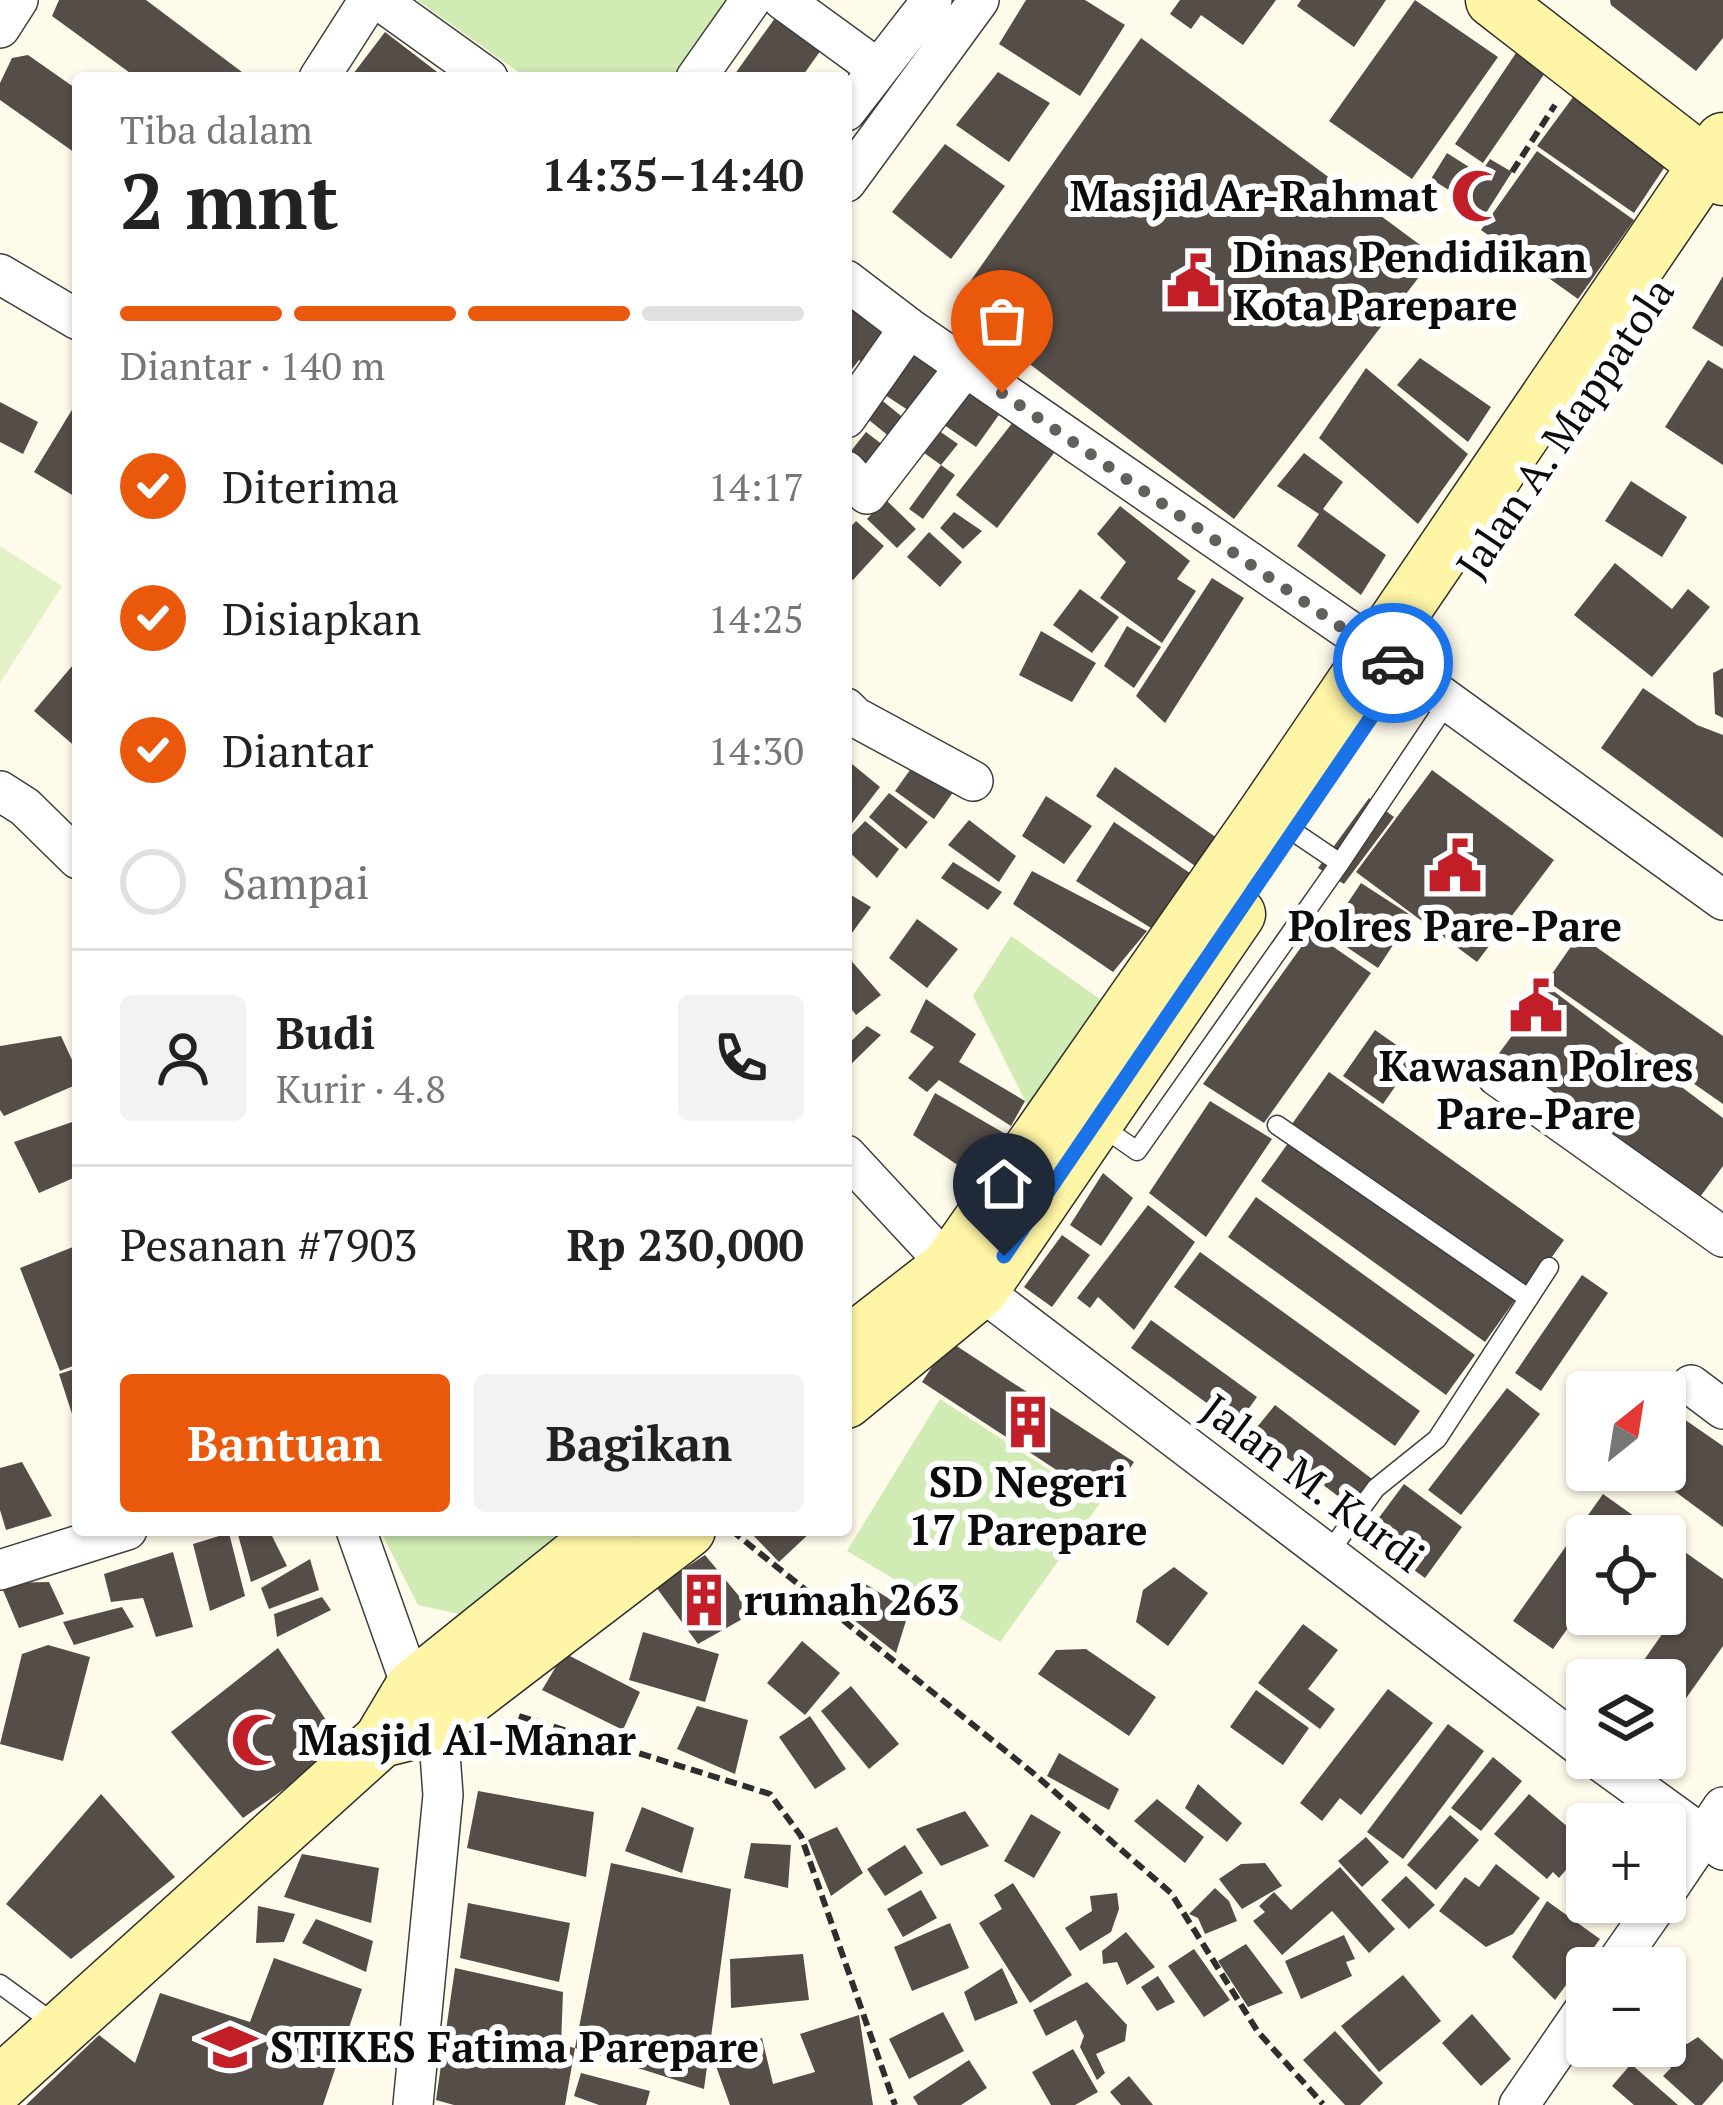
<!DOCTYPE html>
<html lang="id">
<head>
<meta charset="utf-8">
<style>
	:root { --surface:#fff; --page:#f2f2f2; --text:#222; --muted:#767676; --line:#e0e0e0; --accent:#ea580c }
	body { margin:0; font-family:"PT Serif",serif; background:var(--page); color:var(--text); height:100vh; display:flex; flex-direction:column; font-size:45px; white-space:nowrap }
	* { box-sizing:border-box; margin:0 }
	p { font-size:39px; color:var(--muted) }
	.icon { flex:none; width:66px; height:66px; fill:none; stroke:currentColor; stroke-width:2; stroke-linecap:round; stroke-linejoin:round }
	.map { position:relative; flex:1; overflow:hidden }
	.details { position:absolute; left:72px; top:72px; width:780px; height:1464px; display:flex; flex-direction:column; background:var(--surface); border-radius:12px; box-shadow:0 3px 9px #0004 }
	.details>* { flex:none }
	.needle { width:78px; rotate:30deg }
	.buttons { position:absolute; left:1566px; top:1371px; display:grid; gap:24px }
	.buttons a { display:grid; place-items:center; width:120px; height:120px; border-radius:12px; background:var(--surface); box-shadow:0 3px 9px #0004; font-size:60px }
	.pin { position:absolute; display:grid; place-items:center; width:102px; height:102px; color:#fff; margin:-123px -51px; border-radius:50% 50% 50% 0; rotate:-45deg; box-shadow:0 0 12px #0007 }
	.pin .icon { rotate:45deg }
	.courier { position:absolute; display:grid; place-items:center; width:120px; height:120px; margin:-60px; border:9px solid #1a73e8; border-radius:50%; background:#fff; color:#222; box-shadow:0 3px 15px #0007 }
	.summary em { font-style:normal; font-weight:600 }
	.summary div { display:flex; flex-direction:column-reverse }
	.summary { display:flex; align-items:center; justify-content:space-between; height:204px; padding:0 48px }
	h1 { font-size:78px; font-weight:600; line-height:90px }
	.bar { display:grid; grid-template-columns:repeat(4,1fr); gap:18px 12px; align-content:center; height:144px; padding:0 48px }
	.bar i { height:15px; border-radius:9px; background:var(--line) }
	.bar .active { background:var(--accent) }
	.bar p { grid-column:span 4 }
	.line { display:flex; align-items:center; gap:30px; padding:0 48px; border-top:3px solid var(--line) }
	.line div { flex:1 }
	.round { display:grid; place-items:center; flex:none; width:126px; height:126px; border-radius:12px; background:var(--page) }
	ol { padding:0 48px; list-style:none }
	li { display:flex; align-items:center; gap:36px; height:132px }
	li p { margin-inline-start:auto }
	li .icon { padding:12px; border-radius:50%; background:var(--accent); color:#fff; stroke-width:4 }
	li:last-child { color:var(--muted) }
	li i { width:66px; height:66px; border:6px solid var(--line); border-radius:50% }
	.button { display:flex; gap:24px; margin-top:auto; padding:24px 48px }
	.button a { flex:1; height:138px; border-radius:12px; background:var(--accent); color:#fff; font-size:48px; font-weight:600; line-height:138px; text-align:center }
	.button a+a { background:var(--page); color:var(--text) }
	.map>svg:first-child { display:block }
	.green { fill:#d0ebb3 }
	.pitch { fill:#e2f1c6 }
	.building { fill:#554d48 }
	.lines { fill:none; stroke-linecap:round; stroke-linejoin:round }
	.lane-casing { stroke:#3f3f3f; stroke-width:21 }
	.street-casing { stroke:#3f3f3f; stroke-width:42 }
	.secondary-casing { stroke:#2e2e2e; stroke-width:57 }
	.path { stroke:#2e2e2e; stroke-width:6; stroke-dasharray:12 6; stroke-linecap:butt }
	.lane { stroke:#fff; stroke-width:18 }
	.street { stroke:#fff; stroke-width:39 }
	.secondary { stroke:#fff5a6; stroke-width:54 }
	.done { stroke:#61605a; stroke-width:12; stroke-dasharray:0 21.6 }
	.route { stroke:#1a73e8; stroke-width:15 }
	.labels { text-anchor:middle; stroke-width:12; stroke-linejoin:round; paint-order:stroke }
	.poi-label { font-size:42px; font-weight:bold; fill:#0c0c0c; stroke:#fff; text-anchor:start }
	.street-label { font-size:42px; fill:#0c0c0c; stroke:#fff }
</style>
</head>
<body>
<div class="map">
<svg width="1723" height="2105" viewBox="0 0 1723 2105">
	<rect width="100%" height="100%" fill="#fffbeb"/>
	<path class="green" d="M417 0H736L693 78H527Z
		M1011 936 1104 1002 1031 1113 973 996Z
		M940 1399 1100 1503 1000 1642 847 1551Z
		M386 1530H575L464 1615 418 1605 383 1536Z"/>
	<path class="pitch" d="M0 546 62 586 0 683Z"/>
	<path class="building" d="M59 0H146L250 78H137L52 16Z
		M1026 0H1085L1125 25 1080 96 999 44Z
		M1180 0H1276L1243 45 1201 15 1191 29 1170 14Z
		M1301 0H1386L1354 47 1297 6Z
		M1415 0 1498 57 1412 179 1329 121Z
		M1610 0H1723V38L1696 71 1611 5Z
		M775 18 821 50 801 78H732Z
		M385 32 445 78H350Z
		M1141 38 1435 256 1234 519 953 306Z
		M1518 50 1547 70 1483 163 1455 144Z
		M28 55 78 90V155L0 100V83L12 58Z
		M998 72 1050 103 1009 162 956 125Z
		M1579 89 1676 150 1634 213 1537 146Z
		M945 144 1005 186 951 259 892 212Z
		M1537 151 1634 220 1578 299 1481 230Z
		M1447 153 1480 174 1490 159 1512 172 1486 213 1431 179Z
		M1723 276V347L1692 328Z
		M846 296 900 334 875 371 859 360 846 377Z
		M911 350 949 375 920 418 882 393Z
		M1420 358 1491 407 1468 442 1397 385Z
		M1708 360 1723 369V465L1665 427Z
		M1366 368 1468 454 1418 524 1319 438Z
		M963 385 1001 412 976 447 937 420Z
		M879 398 916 428 901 446 864 416Z
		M78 400V490L74 496 34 472Z
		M0 402 38 422 23 454 0 442Z
		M1013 422 1054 453 997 528 956 495Z
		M935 428 958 444 941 465 955 475 923 519 909 509 941 465 920 450Z
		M866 432 892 452 877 471 851 451Z
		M1304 453 1343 482 1323 509 1386 555 1361 595 1297 546 1319 514 1277 486Z
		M1631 481 1687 517 1662 557 1605 521Z
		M885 499 916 529 897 548 867 519Z
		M1120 506 1190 561 1177 579 1196 591 1162 643 1100 598 1126 562 1097 534Z
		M954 512 982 531 963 549 940 528Z
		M856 521 884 546 853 580 846 574V532Z
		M929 532 962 562 940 587 907 557Z
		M1615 563 1672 609 1688 589 1710 607 1652 677 1574 615Z
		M1212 578 1244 598 1165 723 1136 696Z
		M1080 589 1119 617 1092 653 1053 625Z
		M1127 626 1161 647 1134 688 1104 666Z
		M1041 631 1096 663 1072 702 1019 675Z
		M78 659V749L34 711Z
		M1723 668V718L1715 714 1713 673Z
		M1643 688 1697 725 1723 735V838L1601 748Z
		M920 756 959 784 934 819 895 791Z
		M846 759 880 787 846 831Z
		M1115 767 1217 838 1198 868 1096 796Z
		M1432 770 1554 860 1477 962 1356 872Z
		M889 793 928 822 906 849 869 817Z
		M1046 796 1092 826 1064 864 1022 836Z
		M1369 798 1394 817 1344 884 1318 868Z
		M969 820 1016 856 999 882 948 845Z
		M865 821 899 849 877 878 846 849V841Z
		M1114 822 1190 873 1151 928 1076 881Z
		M953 862 1002 892 988 910 941 878Z
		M1032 871 1147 931 1113 972 1013 904Z
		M1361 883 1412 916 1378 968 1327 934Z
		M851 895 871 907 846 941V902Z
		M917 919 958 949 927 988 889 958Z
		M1312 932 1371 973 1264 1123 1203 1084Z
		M1579 935 1723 1036V1104L1547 981Z
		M849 958 881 995 856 1015 846 1002Z
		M1548 987 1723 1118V1166L1694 1205 1497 1056Z
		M926 999 976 1034 959 1062 1025 1101 1011 1126 939 1080 927 1092 908 1078 934 1047 910 1032Z
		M867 1026 881 1035 846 1069V1046Z
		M1375 1030 1415 1058 1383 1104 1343 1076Z
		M61 1036 78 1073V1084L4 1116 0 1110V1046Z
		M1329 1072 1564 1240 1527 1292 1292 1124Z
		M935 1093 1009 1136 977 1178 913 1135Z
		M1210 1101 1272 1139 1206 1237 1149 1193Z
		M78 1120V1176L39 1193 14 1142Z
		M1291 1139 1515 1300 1485 1342 1261 1181Z
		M1103 1173 1133 1198 1101 1246 1070 1225Z
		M1256 1197 1475 1355 1446 1395 1228 1237Z
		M1148 1205 1195 1242 1134 1330 1098 1297 1090 1308 1077 1298Z
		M1062 1235 1090 1255 1052 1307 1024 1287Z
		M78 1245V1364L60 1371 20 1268Z
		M1200 1252 1420 1411 1395 1446 1174 1287Z
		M1582 1275 1608 1293 1541 1391 1515 1373Z
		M1151 1320 1257 1397 1237 1425 1131 1348Z
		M949 1341 1134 1462 1107 1503 922 1382Z
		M78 1368V1429H77L59 1374Z
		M1507 1388 1540 1414 1461 1515 1428 1490Z
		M1275 1405 1376 1482 1355 1509 1253 1432Z
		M1665 1406 1723 1446V1527L1646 1470H1665Z
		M22 1462 52 1516 6 1530 0 1510V1468Z
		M1404 1484 1462 1527 1425 1578 1366 1535Z
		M1603 1494 1662 1536H1587V1601L1553 1649 1513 1621Z
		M269 1530 287 1566 251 1582 237 1531Z
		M748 1530H813L779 1562Z
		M229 1533 245 1596 210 1611 193 1544Z
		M1665 1538 1723 1579V1646L1665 1728V1680H1630L1686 1600 1665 1586Z
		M173 1552 193 1627 156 1637 143 1598 111 1602 104 1574Z
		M705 1555 753 1613 698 1644 656 1587Z
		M310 1559 319 1590 269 1609 261 1588Z
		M1174 1567 1208 1593 1168 1646 1136 1622 1143 1590Z
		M859 1580 909 1611 896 1653 836 1606Z
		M49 1582 64 1614 19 1628 0 1583Z
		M322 1597 331 1610 277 1637 274 1614Z
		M122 1607 134 1627 74 1645 63 1622Z
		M1303 1624 1338 1650 1308 1689 1335 1709 1320 1729 1258 1683Z
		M643 1632 719 1654 705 1702 629 1680Z
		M802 1641 840 1673 805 1715 767 1683Z
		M48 1645 90 1657 63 1761 0 1744 22 1654Z
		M278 1648 344 1747 243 1818 171 1732Z
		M1086 1649 1156 1697 1129 1736 1038 1674 1056 1650Z
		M564 1653 640 1692 623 1730 542 1690Z
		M851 1686 899 1744 869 1769 821 1711Z
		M1388 1689 1433 1723 1361 1815 1340 1798 1322 1821 1300 1803Z
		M1256 1690 1309 1728 1283 1765 1230 1727Z
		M697 1706 748 1720 735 1774 677 1749Z
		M810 1716 846 1769 815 1789 779 1737Z
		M1448 1724 1484 1751 1403 1859 1367 1832Z
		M1059 1753 1119 1789 1109 1810 1047 1776Z
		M1493 1757 1522 1781 1481 1831 1451 1808Z
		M1198 1784 1242 1823 1227 1842 1185 1808Z
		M478 1791 594 1812 586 1877 467 1848Z
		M101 1794 175 1877 71 1959 6 1904Z
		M1529 1794 1582 1839 1576 1846 1582 1851 1559 1878 1553 1872 1547 1879 1494 1834Z
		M1157 1799 1204 1837 1185 1863 1134 1821Z
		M642 1807 694 1828 682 1873 625 1851Z
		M965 1811 989 1846 941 1866 916 1829Z
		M1031 1814 1061 1832 1034 1878 1004 1861Z
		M1450 1815 1479 1840 1436 1890 1407 1865Z
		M837 1827 863 1873 831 1896 808 1840Z
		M1366 1837 1389 1862 1362 1887 1338 1861Z
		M751 1843 791 1845 788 1888 744 1878Z
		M905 1845 923 1873 885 1896 867 1869Z
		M302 1854 379 1868 371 1923 284 1897Z
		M611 1863 731 1889 704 2089 575 2048 565 2105H454L436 2100 455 1968 563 1992 561 2045 575 2048Z
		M1265 1863 1282 1886 1242 1909 1219 1879 1241 1864Z
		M1496 1864 1540 1898 1513 1934 1486 1947 1439 1911 1465 1877 1479 1887Z
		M1340 1867 1395 1929 1369 1953 1332 1911 1282 1955 1253 1921 1265 1912 1259 1906 1274 1892 1291 1910Z
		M1406 1876 1435 1905 1409 1929 1381 1900Z
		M1013 1883 1072 1975 1030 2003 979 1923 1002 1909 994 1895Z
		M1215 1888 1229 1901 1237 1921 1205 1934 1198 1918 1189 1914Z
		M921 1890 937 1918 903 1937 887 1909Z
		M1117 1893 1119 1909 1111 1932 1080 1951 1065 1928 1092 1911 1090 1896Z
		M1547 1901 1600 1939 1555 2000 1512 1957Z
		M468 1903 570 1923 559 1982 460 1958Z
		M258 1906 295 1914 284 1942 256 1943Z
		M316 1919 373 1941 366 1972 302 1943Z
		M950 1923 969 1968 912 1991 894 1947Z
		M1126 1932 1155 1967 1127 1985 1117 1962 1103 1964 1102 1951Z
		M1344 1935 1355 1959 1346 1962 1352 1976 1301 1999 1285 1961Z
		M1246 1944 1283 1993 1248 2007 1218 1961Z
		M1194 1949 1230 2000 1204 2017 1168 1966Z
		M803 1954 809 2000 731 2008 730 1959Z
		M274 1958 362 1989 323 2105H26L99 2035 135 2063 160 1993 250 2022Z
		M1002 1968 1018 2003 975 2021 964 1992Z
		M1403 1975 1441 2021 1379 2072 1341 2026Z
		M1158 1976 1175 2002 1157 2011 1141 1987Z
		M1087 1982 1127 2025 1125 2041 1096 2054 1105 2073 1097 2080 1080 2047 1084 2036 1076 2020 1046 2036 1033 2010Z
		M943 2012 964 2051 909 2079 889 2039Z
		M1472 2014 1511 2059 1481 2086 1442 2043Z
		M1665 2014 1679 2022 1672 2035 1687 2044 1698 2037 1723 2060V2081L1702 2105H1695L1663 2076 1671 2068 1653 2052 1646 2059 1632 2046H1665Z
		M859 2015 873 2105H730L712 2055 762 2038 773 2084 815 2072 800 2034Z
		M1335 2031 1383 2083 1360 2105H1345L1303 2060Z
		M1073 2049 1098 2092 1075 2105H1051L1032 2072Z
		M969 2060 987 2088 961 2105H918L913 2097Z
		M1631 2064 1646 2077 1678 2105H1634L1612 2086Z
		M581 2073 650 2091 646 2105H599L574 2096Z
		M1129 2076 1153 2105H1121L1110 2092Z"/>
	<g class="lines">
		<defs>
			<path id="lane" d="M1340 863 1447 703
				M1277 1125 1528 1298
				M1101 1126 1137 1151 1340 863 1294 832
				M1327 1555 1376 1488 1437 1439 1549 1267
				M0 1984 59 2027"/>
			<path id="street" d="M379 0 488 78
				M783 0 878 69
				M0 28 18 0
				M319 78 369 0
				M696 78 751 0
				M846 111 932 0
				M846 182 979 0
				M0 274 78 320
				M846 280 909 328 1376 649 1723 900
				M846 418 909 328
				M846 471 867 494 965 367
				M846 708 855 717 973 781
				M0 791 25 807 78 859
				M1497 1076 1723 1237
				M846 1155 949 1266 1587 1751
				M1691 1385 1723 1409
				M356 1530 412 1688 440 1754 443 1795 413 2105
				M0 1570 127 1530
				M1596 1758 1723 1850
				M1665 1893 1723 1807
				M1613 1968 1659 1902
				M1519 2105 1587 2006"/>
			<path id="secondary" d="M1493 0 1723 178
				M846 1346 949 1266 1266 812 1723 140
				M846 1401 981 1290 1238 914
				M381 1740 429 1728 688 1530
				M0 2084 381 1740 412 1688 609 1530"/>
		</defs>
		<use href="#lane" class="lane-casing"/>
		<use href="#street" class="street-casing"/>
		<use href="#secondary" class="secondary-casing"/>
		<path class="path" d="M1512 172 1555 105
			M731 1530 1033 1773 1171 1893 1258 2032 1323 2104
			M519 1716 770 1794 801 1836 895 2105"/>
		<use href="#lane" class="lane"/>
		<use href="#street" class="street"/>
		<use href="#secondary" class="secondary"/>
	</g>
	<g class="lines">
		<path class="done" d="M1002 393 1393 663"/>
		<path class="route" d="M1004 1256 1402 672 1393 663"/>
	</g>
	<defs>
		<symbol id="mosque-bare" viewBox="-9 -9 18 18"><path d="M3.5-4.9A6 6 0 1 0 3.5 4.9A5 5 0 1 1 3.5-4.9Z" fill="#c21e27" stroke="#fff" stroke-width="2.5" paint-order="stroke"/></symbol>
		<symbol id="civic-bare" viewBox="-9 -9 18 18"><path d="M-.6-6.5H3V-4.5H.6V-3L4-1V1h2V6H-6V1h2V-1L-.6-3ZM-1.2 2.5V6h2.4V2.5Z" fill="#c21e27" stroke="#fff" stroke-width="2.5" paint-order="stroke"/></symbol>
		<symbol id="building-bare" viewBox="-9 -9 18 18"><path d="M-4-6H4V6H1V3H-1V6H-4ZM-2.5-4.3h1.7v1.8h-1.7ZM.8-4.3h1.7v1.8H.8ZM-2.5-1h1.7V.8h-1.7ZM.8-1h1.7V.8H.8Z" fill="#c21e27" stroke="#fff" stroke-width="2.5" paint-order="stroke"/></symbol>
		<symbol id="university-bare" viewBox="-9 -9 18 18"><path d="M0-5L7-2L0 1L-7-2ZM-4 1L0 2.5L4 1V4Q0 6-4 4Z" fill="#c21e27" stroke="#fff" stroke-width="2.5" paint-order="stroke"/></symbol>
	</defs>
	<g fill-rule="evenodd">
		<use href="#mosque-bare" x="1440" y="158" width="76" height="76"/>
		<use href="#civic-bare" x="1155" y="243" width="76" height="76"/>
		<use href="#civic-bare" x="1417" y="828" width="76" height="76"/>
		<use href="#civic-bare" x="1498" y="968" width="76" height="76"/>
		<use href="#building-bare" x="990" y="1384" width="76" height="76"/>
		<use href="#building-bare" x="666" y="1562" width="76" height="76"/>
		<use href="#mosque-bare" x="220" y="1702" width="76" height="76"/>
		<use href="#university-bare" x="192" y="2009" width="76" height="76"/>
	</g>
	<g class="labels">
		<g class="poi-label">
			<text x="1438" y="211" text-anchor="end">Masjid Ar-Rahmat</text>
			<text x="1233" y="272">Dinas Pendidikan<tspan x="1233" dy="48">Kota Parepare</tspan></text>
			<text x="1455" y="941" text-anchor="middle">Polres Pare-Pare</text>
			<text x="1536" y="1081" text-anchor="middle">Kawasan Polres<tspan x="1536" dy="48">Pare-Pare</tspan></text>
			<text x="1028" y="1497" text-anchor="middle">SD Negeri<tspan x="1028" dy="48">17 Parepare</tspan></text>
			<text x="744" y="1615">rumah 263</text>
			<text x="298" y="1755">Masjid Al-Manar</text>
			<text x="270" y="2062">STIKES Fatima Parepare</text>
		</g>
		<g class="street-label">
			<text transform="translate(1565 428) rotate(-56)" y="15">Jalan A. Mappatola</text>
			<text transform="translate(1313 1483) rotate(37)" y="15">Jalan M. Kurdi</text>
		</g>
	</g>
</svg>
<div class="buttons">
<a><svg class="needle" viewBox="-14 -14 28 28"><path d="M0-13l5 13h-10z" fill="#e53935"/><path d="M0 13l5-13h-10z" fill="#767676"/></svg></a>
<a><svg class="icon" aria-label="locate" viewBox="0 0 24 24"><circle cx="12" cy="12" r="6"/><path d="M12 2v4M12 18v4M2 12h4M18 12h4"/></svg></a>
<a><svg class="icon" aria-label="layers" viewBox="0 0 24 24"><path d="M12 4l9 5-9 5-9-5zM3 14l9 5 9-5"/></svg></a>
<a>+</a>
<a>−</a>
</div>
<div class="pin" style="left:1002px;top:393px;background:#ea580c"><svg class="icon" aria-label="bag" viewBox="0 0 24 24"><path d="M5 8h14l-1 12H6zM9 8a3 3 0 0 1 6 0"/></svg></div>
<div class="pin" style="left:1004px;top:1256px;background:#1f2937"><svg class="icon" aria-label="home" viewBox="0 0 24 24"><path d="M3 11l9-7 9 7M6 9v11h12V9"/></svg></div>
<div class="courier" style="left:1393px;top:663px"><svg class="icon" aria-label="car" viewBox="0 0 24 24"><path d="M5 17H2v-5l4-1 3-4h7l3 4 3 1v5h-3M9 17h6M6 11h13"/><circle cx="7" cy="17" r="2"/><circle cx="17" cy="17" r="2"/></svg></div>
<section class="details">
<div class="summary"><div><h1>2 mnt</h1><p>Tiba dalam</p></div><em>14:35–14:40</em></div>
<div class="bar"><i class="active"></i><i class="active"></i><i class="active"></i><i></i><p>Diantar · 140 m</p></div>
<ol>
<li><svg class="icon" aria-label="check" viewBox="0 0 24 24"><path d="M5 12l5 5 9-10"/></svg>Diterima<p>14:17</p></li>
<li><svg class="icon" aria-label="check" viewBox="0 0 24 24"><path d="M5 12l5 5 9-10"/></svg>Disiapkan<p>14:25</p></li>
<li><svg class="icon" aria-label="check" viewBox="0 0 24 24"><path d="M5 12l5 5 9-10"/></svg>Diantar<p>14:30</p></li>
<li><i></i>Sampai</li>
</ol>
<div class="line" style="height:216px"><a class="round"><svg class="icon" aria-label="person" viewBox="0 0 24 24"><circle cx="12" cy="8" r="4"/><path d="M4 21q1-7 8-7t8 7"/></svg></a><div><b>Budi</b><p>Kurir · 4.8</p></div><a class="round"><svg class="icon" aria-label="phone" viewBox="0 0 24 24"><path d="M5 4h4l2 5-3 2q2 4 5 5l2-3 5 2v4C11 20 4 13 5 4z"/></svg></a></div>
<div class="line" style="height:156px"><div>Pesanan #7903</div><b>Rp 230,000</b></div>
<div class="button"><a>Bantuan</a><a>Bagikan</a></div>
</section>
</div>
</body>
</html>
